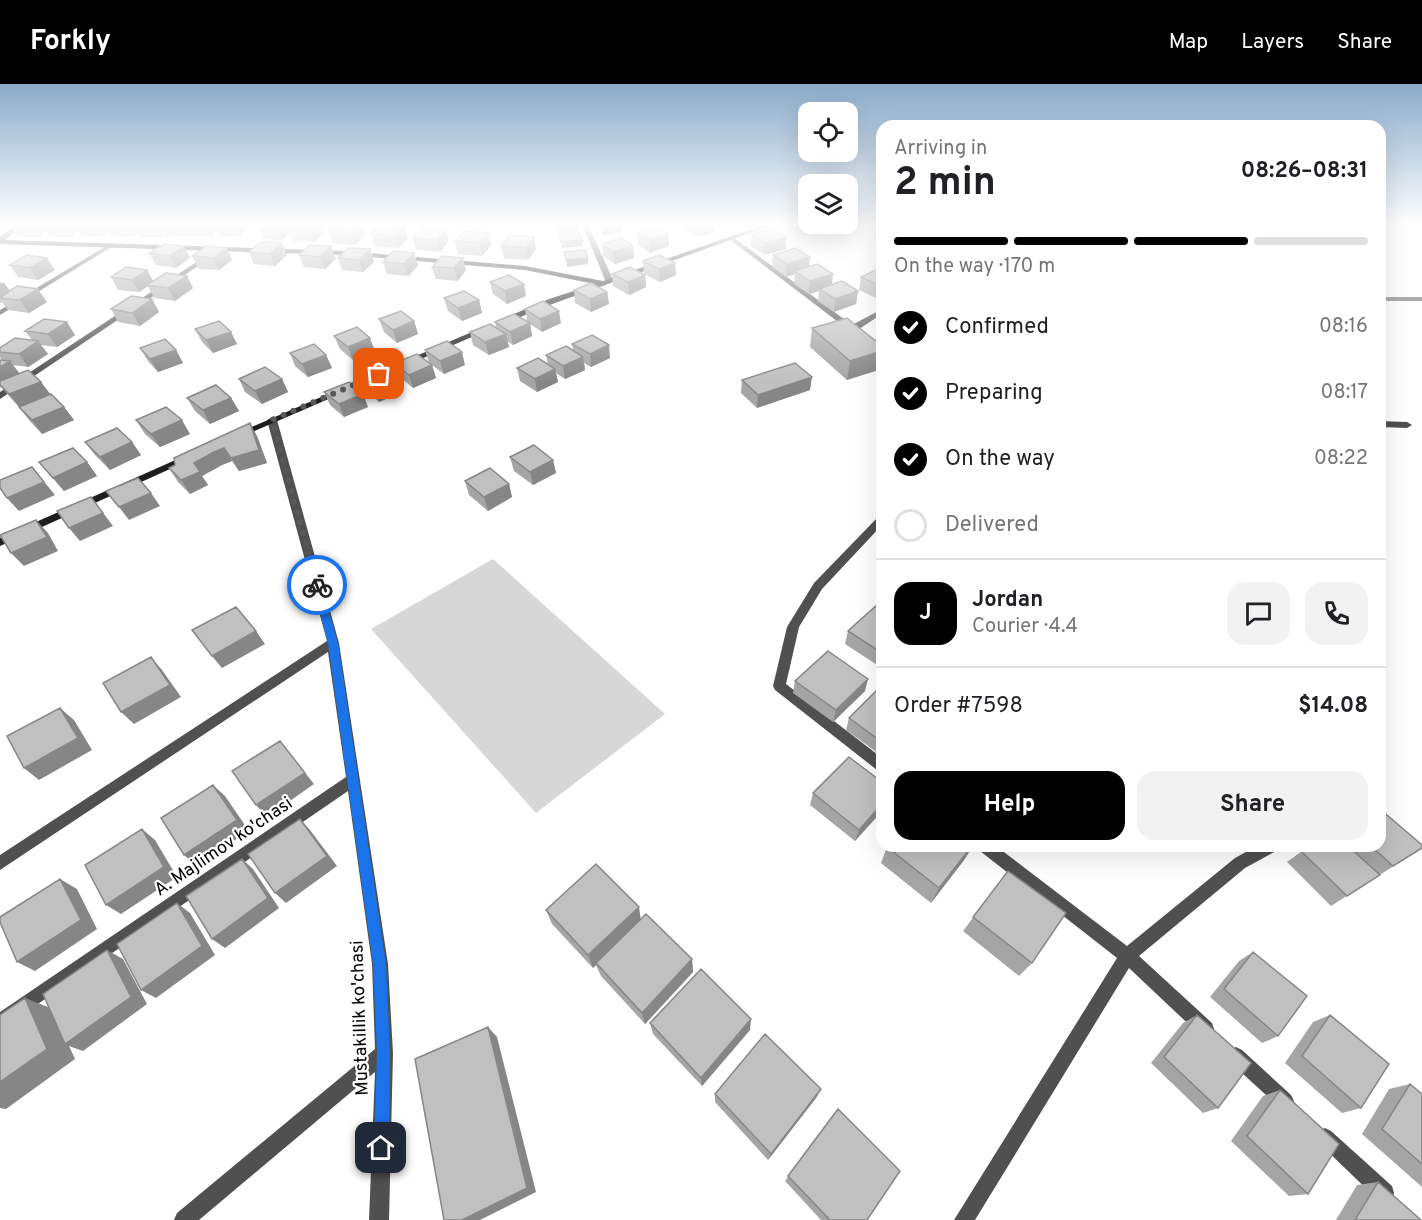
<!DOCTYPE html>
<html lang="en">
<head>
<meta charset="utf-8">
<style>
	:root { --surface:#fff; --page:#f2f2f2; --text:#202124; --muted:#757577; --line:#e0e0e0; --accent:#000 }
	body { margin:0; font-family:Overpass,sans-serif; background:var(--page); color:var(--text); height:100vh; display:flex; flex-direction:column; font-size:22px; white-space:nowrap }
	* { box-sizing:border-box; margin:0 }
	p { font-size:20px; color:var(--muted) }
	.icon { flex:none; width:33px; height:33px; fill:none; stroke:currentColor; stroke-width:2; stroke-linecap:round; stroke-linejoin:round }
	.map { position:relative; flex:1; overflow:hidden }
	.drawer { position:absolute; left:876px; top:36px; width:510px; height:732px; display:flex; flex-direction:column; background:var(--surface); border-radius:18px; box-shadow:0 6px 24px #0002 }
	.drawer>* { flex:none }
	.tools { position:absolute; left:798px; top:18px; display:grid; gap:12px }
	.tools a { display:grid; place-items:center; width:60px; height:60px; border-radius:12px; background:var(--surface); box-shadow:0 6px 24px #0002; font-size:30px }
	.pin { position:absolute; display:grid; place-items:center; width:51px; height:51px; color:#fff; margin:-26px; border-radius:12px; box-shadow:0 3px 9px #0006 }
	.courier { position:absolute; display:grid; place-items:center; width:60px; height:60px; margin:-30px; border:4px solid #1a73e8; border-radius:50%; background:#fff; color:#222; box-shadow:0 2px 8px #0007 }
	.overview em { font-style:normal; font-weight:700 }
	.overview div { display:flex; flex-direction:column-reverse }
	.overview { display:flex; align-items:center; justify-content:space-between; height:102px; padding:0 18px }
	h1 { font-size:39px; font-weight:700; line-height:45px }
	.bar { display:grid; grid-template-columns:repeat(4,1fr); gap:9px 6px; align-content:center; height:72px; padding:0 18px }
	.bar i { height:8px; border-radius:4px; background:var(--line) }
	.bar .current { background:var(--accent) }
	.bar p { grid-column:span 4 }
	.line { display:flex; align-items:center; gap:15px; padding:0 18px; border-top:2px solid var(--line) }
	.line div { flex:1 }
	.round { display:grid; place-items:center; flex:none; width:63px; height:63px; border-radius:18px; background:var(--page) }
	ol { padding:0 18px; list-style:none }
	li { display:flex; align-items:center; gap:18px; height:66px }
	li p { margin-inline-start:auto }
	li .icon { padding:6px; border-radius:50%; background:var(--accent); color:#fff; stroke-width:4 }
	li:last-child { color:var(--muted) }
	li i { width:33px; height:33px; border:3px solid var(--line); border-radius:50% }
	.cta { display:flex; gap:12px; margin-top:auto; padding:12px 18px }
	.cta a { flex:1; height:69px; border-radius:18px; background:var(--accent); color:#fff; font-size:24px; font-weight:700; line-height:69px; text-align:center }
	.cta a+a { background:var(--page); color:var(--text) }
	header { display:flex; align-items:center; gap:36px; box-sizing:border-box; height:84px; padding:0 30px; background:var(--accent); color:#fff }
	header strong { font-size:28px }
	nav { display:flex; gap:33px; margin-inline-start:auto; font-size:21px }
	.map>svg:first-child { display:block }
	.green { fill:#d7d7d7 }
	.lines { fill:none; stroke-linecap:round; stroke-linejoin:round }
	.lane { fill:#505050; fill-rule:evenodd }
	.street { fill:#505050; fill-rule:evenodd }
	.secondary { fill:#1d1d1d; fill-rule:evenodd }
	.wall { fill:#a5a5a5 }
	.shaded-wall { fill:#868686 }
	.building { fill:#c0c0c0; stroke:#868686; stroke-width:1.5 }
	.route { fill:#1a73e8 }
	.done { stroke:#595959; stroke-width:6; stroke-dasharray:0 10.8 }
	.labels { text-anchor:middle; stroke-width:4.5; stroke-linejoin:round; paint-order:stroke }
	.near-street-label { font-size:18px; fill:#000; stroke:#fff }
</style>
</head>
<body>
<header>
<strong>Forkly</strong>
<nav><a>Map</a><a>Layers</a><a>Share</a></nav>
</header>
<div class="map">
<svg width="1422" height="1136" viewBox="0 0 1422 1136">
	<rect width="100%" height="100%" fill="#fff"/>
	<path class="green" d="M493 475 665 630 536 729 371 545Z"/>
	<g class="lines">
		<path class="lane" d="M1380 213H1422V217H1380Z"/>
		<path class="street" d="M582 140H588L613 196 612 198 605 196Z
			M729 153H733L852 241 882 225V230L856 247H850L729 155Z
			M108 161 113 162 0 231V226Z
			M207 171 213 172 0 315V308Z
			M272 333 277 336 339 559 388 880 393 969 389 1136H369L375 988 199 1136H174L177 1129 375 965 372 880 348 707 0 946V928L346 693 328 568 0 786V771L327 557 267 336Z
			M1380 337 1407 338 1412 341 1407 344 1380 343Z
			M882 432V441L822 505 799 543 786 600 882 674V688L877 686 775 606 773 602 787 543 814 499 878 433Z
			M978 762H996L1127 862 1235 774 1257 762H1278L1276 767 1245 784 1139 872 1212 939 1214 945 1212 951 1206 953 1200 951 1129 884 975 1136H954L1117 874 980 767Z
			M1236 963 1242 966 1291 1011 1294 1017 1291 1023 1285 1026 1279 1023 1230 978 1227 972 1230 966Z
			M1325 1044 1331 1047 1392 1102 1394 1109 1392 1116 1385 1118 1378 1116 1319 1059 1316 1053 1319 1047Z"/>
		<path class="secondary" d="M16 140H23L5 156 345 167 525 182 603 197 766 140H775L555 219 503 240H500V236L549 215 595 200 525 186 345 171 0 160V153Z
			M481 244 488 246 241 353 238 354 233 351Z
			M189 370 192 371V375L0 462V454Z"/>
	</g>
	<path class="wall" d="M248 140 249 142 241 152 220 153 217 146 211 152H190L188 150 186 152 165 153 164 150 161 153H140L138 148 133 152 112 153 109 146 102 152 81 153 78 147 71 153H50L46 147 39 153H18L10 141Z
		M294 140H322L325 148 314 158 293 157 290 149 282 156 263 155 258 143 291 142Z
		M336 140 366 151 355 161 332 159 328 147Z
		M684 140H715V148L697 153 684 146Z
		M789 140H819L818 144 805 151 788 145Z
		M488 149 491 161 482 172 458 170 455 157Z
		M637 149 668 150 669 162 650 169 638 161Z
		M371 150 408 154 398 164 375 162Z
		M751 150 786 153V165L764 171 751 162Z
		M534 153 536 165 528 176 504 174 501 162Z
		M413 154 449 157 440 168 416 166Z
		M602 160 633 162 634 174 615 180 603 172Z
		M370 165 374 178 363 188 342 186 338 174Z
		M393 167 414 169 418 182 408 192 387 190 383 178Z
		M249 168 287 171 275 182 254 180Z
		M149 169 190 174 176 184 156 181Z
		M299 171 336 175 325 185 304 183Z
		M773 171 809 183 832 200 858 207 856 220 834 228 818 217 819 207 809 210 794 200 795 190 786 193 772 183Z
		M192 172 232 176 219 186 199 185Z
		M47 174 55 186 38 196 18 193 10 181Z
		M463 174 466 186 458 197 436 195 432 183Z
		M643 177 675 179 676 191 660 198 644 190Z
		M882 184V211L876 214 859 206 861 193 881 187Z
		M612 190 645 191 646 203 629 211 613 202Z
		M187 192 193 204 175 217 154 214 148 202 139 208 118 206 111 193 154 197Z
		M0 198 4 199 10 207 47 218 29 229 8 226 2 218 0 219Z
		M490 198 526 212 507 220 493 210Z
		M574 206 607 208 609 220 591 228 575 219Z
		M444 214 479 216 482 229 462 237 448 227Z
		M152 215 159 228 140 242 118 238 111 225Z
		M525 225 561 239 542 248 530 240 532 252 513 261 507 257 509 263 489 271 473 261 470 248 496 243 495 238 527 237Z
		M379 235 414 237 418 250 397 259 384 248Z
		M812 244 882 262 847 296 810 263Z
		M195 245 231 248 237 260 213 269 202 258Z
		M25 247 75 251 57 263 41 261 48 270 28 283 13 281 19 290 41 298 50 311 64 323 74 336 42 350 29 336 19 323 8 311 1 303 0 304V276H2L0 273V264L32 256Z
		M334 252 375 267 353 276 340 265Z
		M572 260 610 274 591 283 584 279 585 286 565 295 556 289 558 298 537 308 520 297 517 284 548 280 546 271 573 267Z
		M140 264 176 266 183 279 158 288 148 277Z
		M425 266 465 281 444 290 432 281 436 294 413 304 399 292 394 279H429Z
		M290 269 326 271 332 284 308 293 295 282Z
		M360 293 398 295 402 308 379 318 365 306Z
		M239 295H282L288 308 262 320 245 308Z
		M742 296 810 306 757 324 741 309Z
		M324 308 368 323 344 333 330 321Z
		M187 314H231L239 327 210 340 195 327Z
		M136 336 190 350 160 363 145 350Z
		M257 352 267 379 239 387 232 377 222 381 202 392 208 401 190 410 178 398 169 384Z
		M85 358H132L141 371 110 386 95 371Z
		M510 373 553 376 556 389 533 401 514 387Z
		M39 378H87L97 392 64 407Z
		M465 397 509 400 512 413 488 427 469 411Z
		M882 523V584L845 560 848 547Z
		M795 597 865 607 833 638 793 609Z
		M882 603V672L846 646 849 634Z
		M882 698V727L855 757 810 721 813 709Z
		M973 762 964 776 931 819 881 779 887 763Z
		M1309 762H1380L1422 764 1331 822 1287 778Z
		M1008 787 1032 879 1019 892 963 847Z
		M546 826 641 835 692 875 693 888 645 940 601 892 596 881 593 884 552 840Z
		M1253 868 1278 952 1262 959 1210 913 1239 877Z
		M1197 931 1218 1024 1203 1029 1151 979 1183 939Z
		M1330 931 1361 1024 1342 1029 1285 979 1313 938Z
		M650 939 750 946 702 1002 653 950Z
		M1410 1000 1422 1010V1103L1362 1050 1389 1005Z
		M821 1005 816 1014 768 1076 715 1018V1010Z
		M1280 1006 1308 1110 1289 1112 1231 1057 1263 1012Z
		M838 1025 867 1136H821L785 1097Z
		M1378 1098 1421 1136H1336L1357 1101Z"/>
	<path class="shaded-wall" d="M33 140H49L43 141 46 147 39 153 32 141Z
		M65 140H81L74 141 78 147 71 153 64 141Z
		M95 140H112L105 141 109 146 102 152Z
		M126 140H142L134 141 138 148 133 152Z
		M156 140H170L159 141 164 150 161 153 155 141Z
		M180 140H194H184L188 150 186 152Z
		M205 140H218L214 141 217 146 211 152Z
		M236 140H248L249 142 241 152 235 141Z
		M282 140H290L293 145H288L290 149 282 156 277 144Z
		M316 140H322L325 148 314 158 309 146Z
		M361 140H362L366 151 355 161 351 149Z
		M702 140H715V148L697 153 696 141Z
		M806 140H819L818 144 805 151Z
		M577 141 578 147 558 149 557 143Z
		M404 142 408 154 398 164 394 152Z
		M621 143 622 149 602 151V145Z
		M446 145 449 157 440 168 437 156Z
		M488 149 491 161 482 172 480 159Z
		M668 150 669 162 650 169 649 156Z
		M534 153 536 165 528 176 526 164Z
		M786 153V165L764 171 765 159Z
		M582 156 583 162 562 164 561 158Z
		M282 159 287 171 275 182 270 170Z
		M184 162 190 174 176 184 170 172Z
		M331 162 336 175 325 185 320 173Z
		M633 162 634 174 615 180 613 168Z
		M227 164 232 176 219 186 213 174Z
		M370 165 374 178 363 188 359 176Z
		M414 169 418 182 408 192 404 180Z
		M810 173 809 186 795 187V190L786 193 787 180Z
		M47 174 55 186 38 196 30 184Z
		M463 174 466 186 458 197 454 184Z
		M588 174V180L567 183 566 176Z
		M675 179 676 191 660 198 659 185Z
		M147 186 154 198 147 201 148 202 139 208 132 196Z
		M833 190 832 202 819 205V207L809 210 810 197Z
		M645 191 646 203 629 211 628 198Z
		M187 192 193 204 175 217 168 204Z
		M4 199 13 211 0 214V201Z
		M882 199V211L876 214 878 201Z
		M524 200 526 212 507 220 505 207Z
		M38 205 47 218 29 229 20 216Z
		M858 207 856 220 834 228 835 215Z
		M607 208 609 220 591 228 590 215Z
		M152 215 159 228 140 242 132 229Z
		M479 216 482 229 462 237 458 224Z
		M559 227 561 239 542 248 540 235Z
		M414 237 418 250 397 259 393 246Z
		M67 238 75 251 57 263 48 250Z
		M530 239 532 252 513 261 510 248Z
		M231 248 237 260 213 269 206 256Z
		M506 250 509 263 489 271 485 258Z
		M370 254 375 267 353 276 348 263Z
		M38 257 48 270 28 283 19 270Z
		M609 261 610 274 591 283 590 270Z
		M176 266 183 279 158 288 150 275Z
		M882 267V285L847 296 850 277Z
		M462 268 465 281 444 290 440 277Z
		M326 271 332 284 308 293 302 280Z
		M583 273 585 286 565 295 563 282Z
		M10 277 20 290 0 301V283Z
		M432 281 436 294 413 304 409 291Z
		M555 285 558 298 537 308 535 295Z
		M812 293 810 306 757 324 758 311Z
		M282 295 288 308 262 320 255 307Z
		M398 295 402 308 379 318 374 305Z
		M41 298 51 311 20 324 9 310Z
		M363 310 368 323 344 333 339 320Z
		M231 314 239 327 210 340 203 326Z
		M64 323 74 336 42 350 32 336Z
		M182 336 190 350 160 363 151 350Z
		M250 339 257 352 267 379 239 387 231 374Z
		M132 358 141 371 110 386 100 373Z
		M224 364 232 377 222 381 202 392 208 401 190 410 181 396 194 379 214 368Z
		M553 376 556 389 533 401 530 388Z
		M87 378 97 392 64 407 53 394Z
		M32 383 55 411 19 427 7 414Z
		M509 400 512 413 488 427 484 413Z
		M151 409 160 422 129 436 119 423Z
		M91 413 113 442 80 457 69 444Z
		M36 436 48 449 58 467 24 482 11 469Z
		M256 547 265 560 222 584 212 572Z
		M151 573 162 586 181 613 134 640 121 628Z
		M868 595 865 607 833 638 836 626Z
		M60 624 74 636 92 666 39 696 24 684Z
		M280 657 314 700 267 733 256 721Z
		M213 701 225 712 249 747 196 781 184 771Z
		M882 720V727L855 757 859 746Z
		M300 735 310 746 337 782 286 819 275 809Z
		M142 745 155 756 177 793 121 830 106 821Z
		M973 762 964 776 931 819 939 804Z
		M242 775 253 785 279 824 225 864 212 855Z
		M60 795 77 805 97 845 35 887 17 878Z
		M177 819 190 829 215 871 156 914 141 906Z
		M639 823 641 837 593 884 588 871Z
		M107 866 123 875 147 920 83 967 69 962 75 975 6 1025 0 1024V998L25 914 53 925Z
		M692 875 693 888 645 940 642 929Z
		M751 935 750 946 702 1002 701 994Z
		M488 943 497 953 536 1108 480 1136H462Z
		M821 1005 816 1014 768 1076 771 1070Z"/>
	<path class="building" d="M12 140H33L32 141H10Z
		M44 140H65L64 141H43Z
		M75 140H96L74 141Z
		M106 140H127L105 141Z
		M135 140H156L155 141H134Z
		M160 140H181L159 141Z
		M215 140H236L235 141H214Z
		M261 140H282L277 144 258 143Z
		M294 140H316L309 146 288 145Z
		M336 140H361L351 149 328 147Z
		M381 140 404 142 394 152 371 150Z
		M556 140H576L577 141 557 143Z
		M600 140H620L621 143 602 145Z
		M422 143 446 145 437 156 413 154Z
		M656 143 668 150 649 156 637 149Z
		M773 144 786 153 765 159 751 150Z
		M464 147 488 149 480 159 455 157Z
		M579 148 582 156 561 158 559 150Z
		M510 151 534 153 526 164 501 162Z
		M621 154 633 162 613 168 602 160Z
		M261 158 282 159 270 170 249 168Z
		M164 160 184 162 170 172 149 169Z
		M310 161 331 162 320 173 299 171Z
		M206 162 227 164 213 174 192 172Z
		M348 164 370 165 359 176 338 174Z
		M795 164 810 173 787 180 773 171Z
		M585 166 588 174 566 176 564 168Z
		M393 167 414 169 404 180 383 178Z
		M27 171 47 174 30 184 10 181Z
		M659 171 675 179 659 185 643 177Z
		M442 172 463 174 454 184 432 183Z
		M817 180 833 190 810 197 795 187Z
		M126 183 147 186 132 196 111 193Z
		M629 183 645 191 628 198 612 190Z
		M878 185 882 187V199L878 201 861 193Z
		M166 189 187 192 168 204 147 201Z
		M509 191 524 200 505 207 490 198Z
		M842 197 858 207 835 215 819 205Z
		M591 199 607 208 590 215 574 206Z
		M17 202 38 205 20 216 0 214Z
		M464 207 479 216 458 224 444 214Z
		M131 212 152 215 132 229 111 225Z
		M543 217 559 227 540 235 525 225Z
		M401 227 414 237 393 246 379 235Z
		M514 230 530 239 510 248 495 238Z
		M847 234 882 262V267L850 277 812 244Z
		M44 235 67 238 48 250 25 247Z
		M219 237 231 248 206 256 195 245Z
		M490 240 506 250 485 258 470 248Z
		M357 243 370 254 348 263 334 252Z
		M592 251 609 261 590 270 572 260Z
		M15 254 38 257 19 270 0 268V264Z
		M165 255 176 266 150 275 140 264Z
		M447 257 462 268 440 277 425 266Z
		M314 260 326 271 302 280 290 269Z
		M566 262 583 273 563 282 546 271Z
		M417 270 432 281 409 291 394 279Z
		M538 274 555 285 535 295 517 284Z
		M0 276 10 277 0 283Z
		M795 279 812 293 758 311 742 296Z
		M265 283 282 295 255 307 239 295Z
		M383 283 398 295 374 305 360 293Z
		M28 286 41 298 9 310 0 301V297Z
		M349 298 363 310 339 320 324 308Z
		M216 301 231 314 203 326 187 314Z
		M51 310 64 323 32 336 19 323Z
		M166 323 182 336 151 350 136 336Z
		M250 339 259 366 231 374 224 364 214 368 194 379 200 388 181 396 169 384 175 381 174 374Z
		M117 344 132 358 100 373 85 358Z
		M534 361 553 376 530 388 510 373Z
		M73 364 87 378 53 394 39 378Z
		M32 383 44 398 7 414 0 404V396Z
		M490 384 509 400 484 413 465 397Z
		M138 394 151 409 119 423 106 407Z
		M91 413 103 429 69 444 57 427Z
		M36 436 47 453 11 469 0 451Z
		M878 520 882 523V569L848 547Z
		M236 523 256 547 212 572 192 546Z
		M828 567 868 595 836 626 795 597Z
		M151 573 170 601 121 628 103 599Z
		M881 602 882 603V658L849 634Z
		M60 624 78 654 24 684 7 652Z
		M280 657 305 689 256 721 232 687Z
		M849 673 882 698V720L859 746 813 709Z
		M213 701 237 736 184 771 161 734Z
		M1380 725 1422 761V764L1393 782 1371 762H1380Z
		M300 735 327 772 275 809 248 770Z
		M142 745 164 783 106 821 85 781Z
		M888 762H972L939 804 887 763Z
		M1309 762H1348L1380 791 1347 812 1301 767Z
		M242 775 268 814 212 855 186 812Z
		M596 780 639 823 588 871 546 826Z
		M1008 787 1066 829 1032 879 973 833Z
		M60 795 81 836 17 878 0 838V833Z
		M177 819 202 862 141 906 117 860Z
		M646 830 692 875 642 929 596 879Z
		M107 866 131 913 65 960 43 910Z
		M1253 868 1307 912 1278 952 1224 905Z
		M701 885 751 935 701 994 650 939Z
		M25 914 47 965 0 998V931Z
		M1197 931 1251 979 1218 1024 1164 973Z
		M1330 931 1389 980 1361 1024 1302 972Z
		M488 943 527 1104 462 1136H444L415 975Z
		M765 950 821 1005 771 1070 715 1010Z
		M1410 1000 1422 1010V1080L1382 1045Z
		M1280 1006 1339 1060 1308 1110 1247 1052Z
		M838 1025 900 1087 867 1136H830L788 1092Z
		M1378 1098 1421 1136H1355Z"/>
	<linearGradient id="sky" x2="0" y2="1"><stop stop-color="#8aabca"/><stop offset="0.47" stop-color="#fff"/><stop offset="1" stop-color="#fff" stop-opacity="0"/></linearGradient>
	<rect width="1422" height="299" fill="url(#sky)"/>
	<path class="route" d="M317 498 321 501 338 559 386 880 390 969 389 1064 386 1070 381 1072 376 1070 374 1064 377 969 373 880 328 559 312 501Z"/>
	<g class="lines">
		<path class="done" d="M317 501 272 336 379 290"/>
	</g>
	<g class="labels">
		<g class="near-street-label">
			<text transform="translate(223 762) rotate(-34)" y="6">A. Majlimov ko'chasi</text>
			<text transform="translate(359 934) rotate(-92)" y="6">Mustakillik ko'chasi</text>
		</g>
	</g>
</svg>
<div class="tools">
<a><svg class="icon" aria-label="locate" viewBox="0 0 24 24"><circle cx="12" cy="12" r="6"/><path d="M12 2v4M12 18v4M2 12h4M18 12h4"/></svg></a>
<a><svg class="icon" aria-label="layers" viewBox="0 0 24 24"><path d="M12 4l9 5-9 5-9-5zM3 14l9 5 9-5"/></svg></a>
</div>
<div class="pin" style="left:379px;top:290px;background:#ea580c"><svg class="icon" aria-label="bag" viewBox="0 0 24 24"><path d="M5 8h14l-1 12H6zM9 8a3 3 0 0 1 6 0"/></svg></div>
<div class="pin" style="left:381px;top:1064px;background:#1f2937"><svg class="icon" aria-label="home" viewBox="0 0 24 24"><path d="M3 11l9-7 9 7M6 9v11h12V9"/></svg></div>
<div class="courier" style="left:317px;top:501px"><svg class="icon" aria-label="bike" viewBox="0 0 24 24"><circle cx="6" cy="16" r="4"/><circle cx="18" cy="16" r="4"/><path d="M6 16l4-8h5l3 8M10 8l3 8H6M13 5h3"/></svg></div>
<section class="drawer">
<div class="overview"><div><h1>2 min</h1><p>Arriving in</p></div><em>08:26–08:31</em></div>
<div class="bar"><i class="current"></i><i class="current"></i><i class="current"></i><i></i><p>On the way · 170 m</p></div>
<ol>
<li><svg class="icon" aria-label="check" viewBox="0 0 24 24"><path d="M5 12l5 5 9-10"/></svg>Confirmed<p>08:16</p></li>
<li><svg class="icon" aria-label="check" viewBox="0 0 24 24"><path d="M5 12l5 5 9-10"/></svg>Preparing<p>08:17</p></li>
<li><svg class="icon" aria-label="check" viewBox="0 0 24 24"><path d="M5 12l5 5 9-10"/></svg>On the way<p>08:22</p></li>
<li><i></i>Delivered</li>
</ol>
<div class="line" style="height:108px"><b class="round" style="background:var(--accent);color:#fff">J</b><div><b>Jordan</b><p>Courier · 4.4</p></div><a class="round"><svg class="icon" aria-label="chat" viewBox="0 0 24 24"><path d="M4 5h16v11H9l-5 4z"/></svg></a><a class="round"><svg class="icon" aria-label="phone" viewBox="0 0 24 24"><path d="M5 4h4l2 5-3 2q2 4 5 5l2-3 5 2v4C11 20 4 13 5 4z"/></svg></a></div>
<div class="line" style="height:78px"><div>Order #7598</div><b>$14.08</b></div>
<div class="cta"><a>Help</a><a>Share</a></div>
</section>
</div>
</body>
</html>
